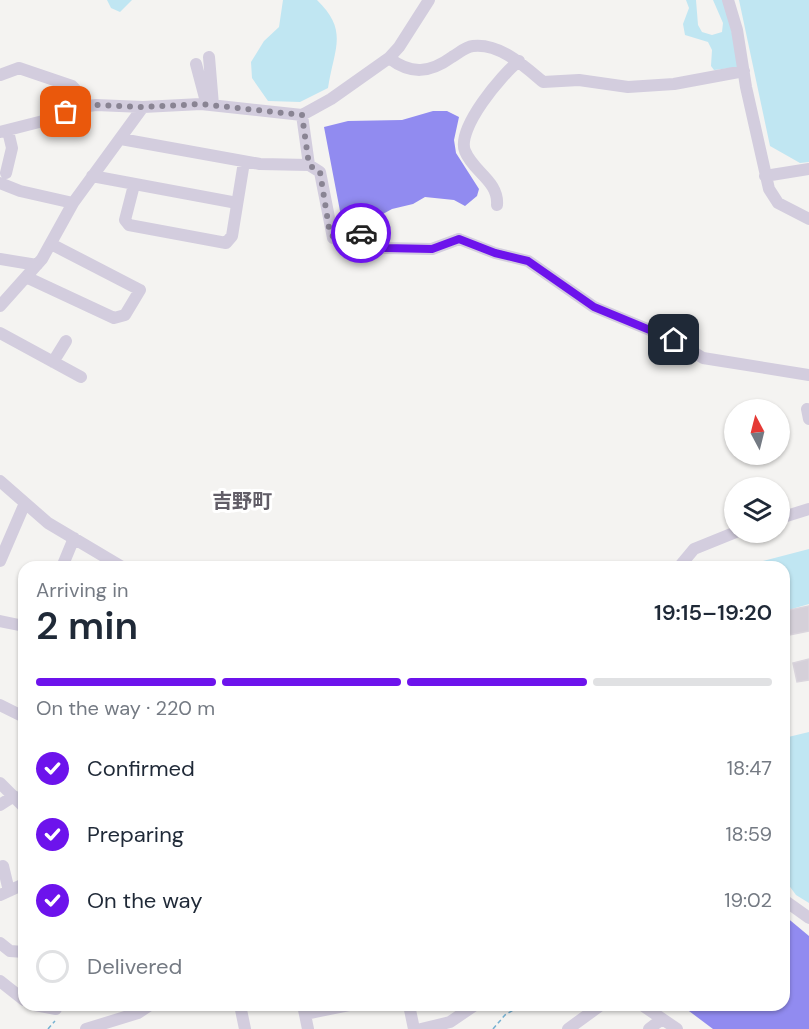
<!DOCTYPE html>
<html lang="en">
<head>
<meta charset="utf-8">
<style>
	:root { --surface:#fff; --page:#f6f6f7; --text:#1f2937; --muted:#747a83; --line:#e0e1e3; --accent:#6d13ec }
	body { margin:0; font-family:"DM Sans","Noto Sans JP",sans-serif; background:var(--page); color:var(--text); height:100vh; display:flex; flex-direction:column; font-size:22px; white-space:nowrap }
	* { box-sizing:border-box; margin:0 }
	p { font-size:20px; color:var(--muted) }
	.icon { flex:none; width:33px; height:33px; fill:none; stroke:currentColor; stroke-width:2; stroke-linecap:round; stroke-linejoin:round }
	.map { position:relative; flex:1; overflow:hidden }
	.drawer { position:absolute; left:18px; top:561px; width:772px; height:450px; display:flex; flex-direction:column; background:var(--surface); border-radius:18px; box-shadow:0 2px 4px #0004 }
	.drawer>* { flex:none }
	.needle { width:39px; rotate:353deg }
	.tools { position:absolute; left:724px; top:399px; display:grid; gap:12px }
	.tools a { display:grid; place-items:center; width:66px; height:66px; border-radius:50%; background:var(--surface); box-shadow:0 2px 4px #0004; font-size:30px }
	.pin { position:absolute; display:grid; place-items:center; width:51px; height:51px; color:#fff; margin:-26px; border-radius:12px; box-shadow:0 3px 9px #0006 }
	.courier { position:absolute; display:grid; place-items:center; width:60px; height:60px; margin:-30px; border:4px solid #6d13ec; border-radius:50%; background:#fff; color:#222; box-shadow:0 2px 8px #0007 }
	.overview em { font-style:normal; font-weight:600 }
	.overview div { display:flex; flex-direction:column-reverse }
	.overview { display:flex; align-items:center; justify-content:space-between; height:102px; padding:0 18px }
	h1 { font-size:39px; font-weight:600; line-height:45px }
	.bar { display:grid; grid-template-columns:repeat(4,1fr); gap:9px 6px; align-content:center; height:72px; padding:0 18px }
	.bar i { height:8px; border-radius:4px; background:var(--line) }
	.bar .selected { background:var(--accent) }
	.bar p { grid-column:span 4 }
	ol { padding:0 18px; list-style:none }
	li { display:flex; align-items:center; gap:18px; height:66px }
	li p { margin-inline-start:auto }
	li .icon { padding:6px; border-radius:50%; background:var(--accent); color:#fff; stroke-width:4 }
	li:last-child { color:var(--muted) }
	li i { width:33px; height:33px; border:3px solid var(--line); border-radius:50% }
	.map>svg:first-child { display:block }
	.green { fill:#c0e6f2 }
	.water { fill:#918bf0 }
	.building { fill:#d5d0d9; stroke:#dad5dd; stroke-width:1.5 }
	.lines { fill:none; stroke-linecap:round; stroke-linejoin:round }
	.path { stroke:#76b1d1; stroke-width:1.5; stroke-dasharray:4.5 3; stroke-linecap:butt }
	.street { stroke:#d3cdde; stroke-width:12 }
	.done { stroke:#898493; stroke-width:6; stroke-dasharray:0 10.8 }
	.route { stroke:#6d13ec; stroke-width:8 }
	.labels { text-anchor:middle; stroke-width:6; stroke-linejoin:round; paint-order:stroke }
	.quarter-label { font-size:20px; font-weight:bold; fill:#615d67; stroke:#fff }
</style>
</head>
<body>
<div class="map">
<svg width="809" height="1029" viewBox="0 0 809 1029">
	<rect width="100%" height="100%" fill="#f4f3f1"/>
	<path class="green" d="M107 0H132L120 12 111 8Z
		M283 0H317C349 31 334 48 328 88L300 102 268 101 252 78 251 62 264 41 279 27Z
		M686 0H696L698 25 702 32 712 35 722 32 723 23 713 0H725L739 67 714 70 711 66 712 50 708 42 685 35 683 24 689 8Z
		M739 0H809V162L800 163 770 146Z
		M809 549V604L785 611 784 567H764L763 561Z
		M809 732V903L796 895 785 880 784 738Z"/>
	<path class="water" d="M433 111H447L459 117 454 140 456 153 479 189 477 196 465 206 454 200 425 197 413 204 392 209 361 226 344 232 324 127 348 121 402 120Z
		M785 916 809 936V1029H713L681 1005H784Z"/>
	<path class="building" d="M809 606V631L784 636V611Z
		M809 659V680L797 682 793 663Z"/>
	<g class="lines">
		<path class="path" d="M48 1029 55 1021
			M493 1029 505 1015 522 1005"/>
		<path class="street" d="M728 0 737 30 746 87 769 189 778 203 809 219
			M209 57 213 105
			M389 58C411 75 430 73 452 57 459 53 465 47 473 46 500 43 524 66 543 82L579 80 628 87 674 84 744 71
			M196 64 205 98
			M0 75 19 68 72 86 82 96 85 106
			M302 115 309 165 320 172 333 238 368 231 385 248 432 249 459 239 495 253 528 261 594 307 674 340 703 358 809 375
			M0 132 47 120 81 107 96 105 143 107 201 104 302 115 331 99 389 58 399 47 429 0
			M121 139 260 164 309 165
			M6 173 12 148 8 131
			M92 176 237 203
			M765 176 809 169
			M0 183 20 191 73 203
			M134 185 125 220 129 225 226 243 232 236 244 162
			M497 205C499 181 473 172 465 151 456 129 502 74 519 61
			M0 259 37 265
			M26 277 114 318 125 315 140 290 51 244
			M0 306 42 259 73 203 143 107
			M0 333 81 377
			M53 362 66 341
			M807 409 809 419
			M0 481 48 523 122 567
			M780 518 809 509
			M0 561 25 503
			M62 567 74 538
			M679 567 694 549 736 532
			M0 621 24 626
			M0 705 24 717
			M0 783 24 807
			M0 805 14 796
			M0 867 3 866 9 891
			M0 895 24 884
			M784 900 809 918
			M0 943 10 951 24 952
			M0 981 24 1000
			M35 1005 56 1009
			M240 1005 245 1029
			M303 1005 308 1029
			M409 1005 414 1029
			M642 1005 677 1029
			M305 1014 349 1005
			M86 1029 138 1013 150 1005
			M421 1029 450 1022 475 1005
			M568 1029 601 1005
			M649 1029 662 1019"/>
	</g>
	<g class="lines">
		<path class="done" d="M66 112 96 105 143 107 201 104 302 115 309 165 320 172 330 234 337 239 361 233"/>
		<path class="route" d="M361 233 368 231 385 248 432 249 459 239 495 253 528 261 594 307 674 340"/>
	</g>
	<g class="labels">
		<g class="quarter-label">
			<text x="242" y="508">吉野町</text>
		</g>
	</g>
</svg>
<div class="tools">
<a><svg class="needle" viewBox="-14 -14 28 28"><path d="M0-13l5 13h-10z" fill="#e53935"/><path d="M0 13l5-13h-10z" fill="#747a83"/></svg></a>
<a><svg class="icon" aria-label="layers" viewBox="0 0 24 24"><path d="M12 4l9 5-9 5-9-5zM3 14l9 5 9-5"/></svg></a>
</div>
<div class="pin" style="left:66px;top:112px;background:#ea580c"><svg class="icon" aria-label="bag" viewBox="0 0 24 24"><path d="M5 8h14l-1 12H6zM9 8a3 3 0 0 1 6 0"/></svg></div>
<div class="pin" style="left:674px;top:340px;background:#1f2937"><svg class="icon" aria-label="home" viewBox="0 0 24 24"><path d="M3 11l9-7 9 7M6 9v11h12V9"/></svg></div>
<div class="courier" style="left:361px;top:233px"><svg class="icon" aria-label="car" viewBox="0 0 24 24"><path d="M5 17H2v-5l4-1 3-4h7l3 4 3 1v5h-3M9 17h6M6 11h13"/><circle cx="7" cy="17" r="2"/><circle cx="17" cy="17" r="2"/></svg></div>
<section class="drawer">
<div class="overview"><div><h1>2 min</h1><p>Arriving in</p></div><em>19:15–19:20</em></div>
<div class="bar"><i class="selected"></i><i class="selected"></i><i class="selected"></i><i></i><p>On the way · 220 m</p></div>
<ol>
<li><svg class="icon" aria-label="check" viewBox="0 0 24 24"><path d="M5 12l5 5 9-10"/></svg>Confirmed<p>18:47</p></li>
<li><svg class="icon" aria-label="check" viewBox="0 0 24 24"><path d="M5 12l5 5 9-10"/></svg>Preparing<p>18:59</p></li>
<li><svg class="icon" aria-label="check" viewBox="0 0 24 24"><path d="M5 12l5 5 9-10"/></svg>On the way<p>19:02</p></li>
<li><i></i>Delivered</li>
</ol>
</section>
</div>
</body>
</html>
